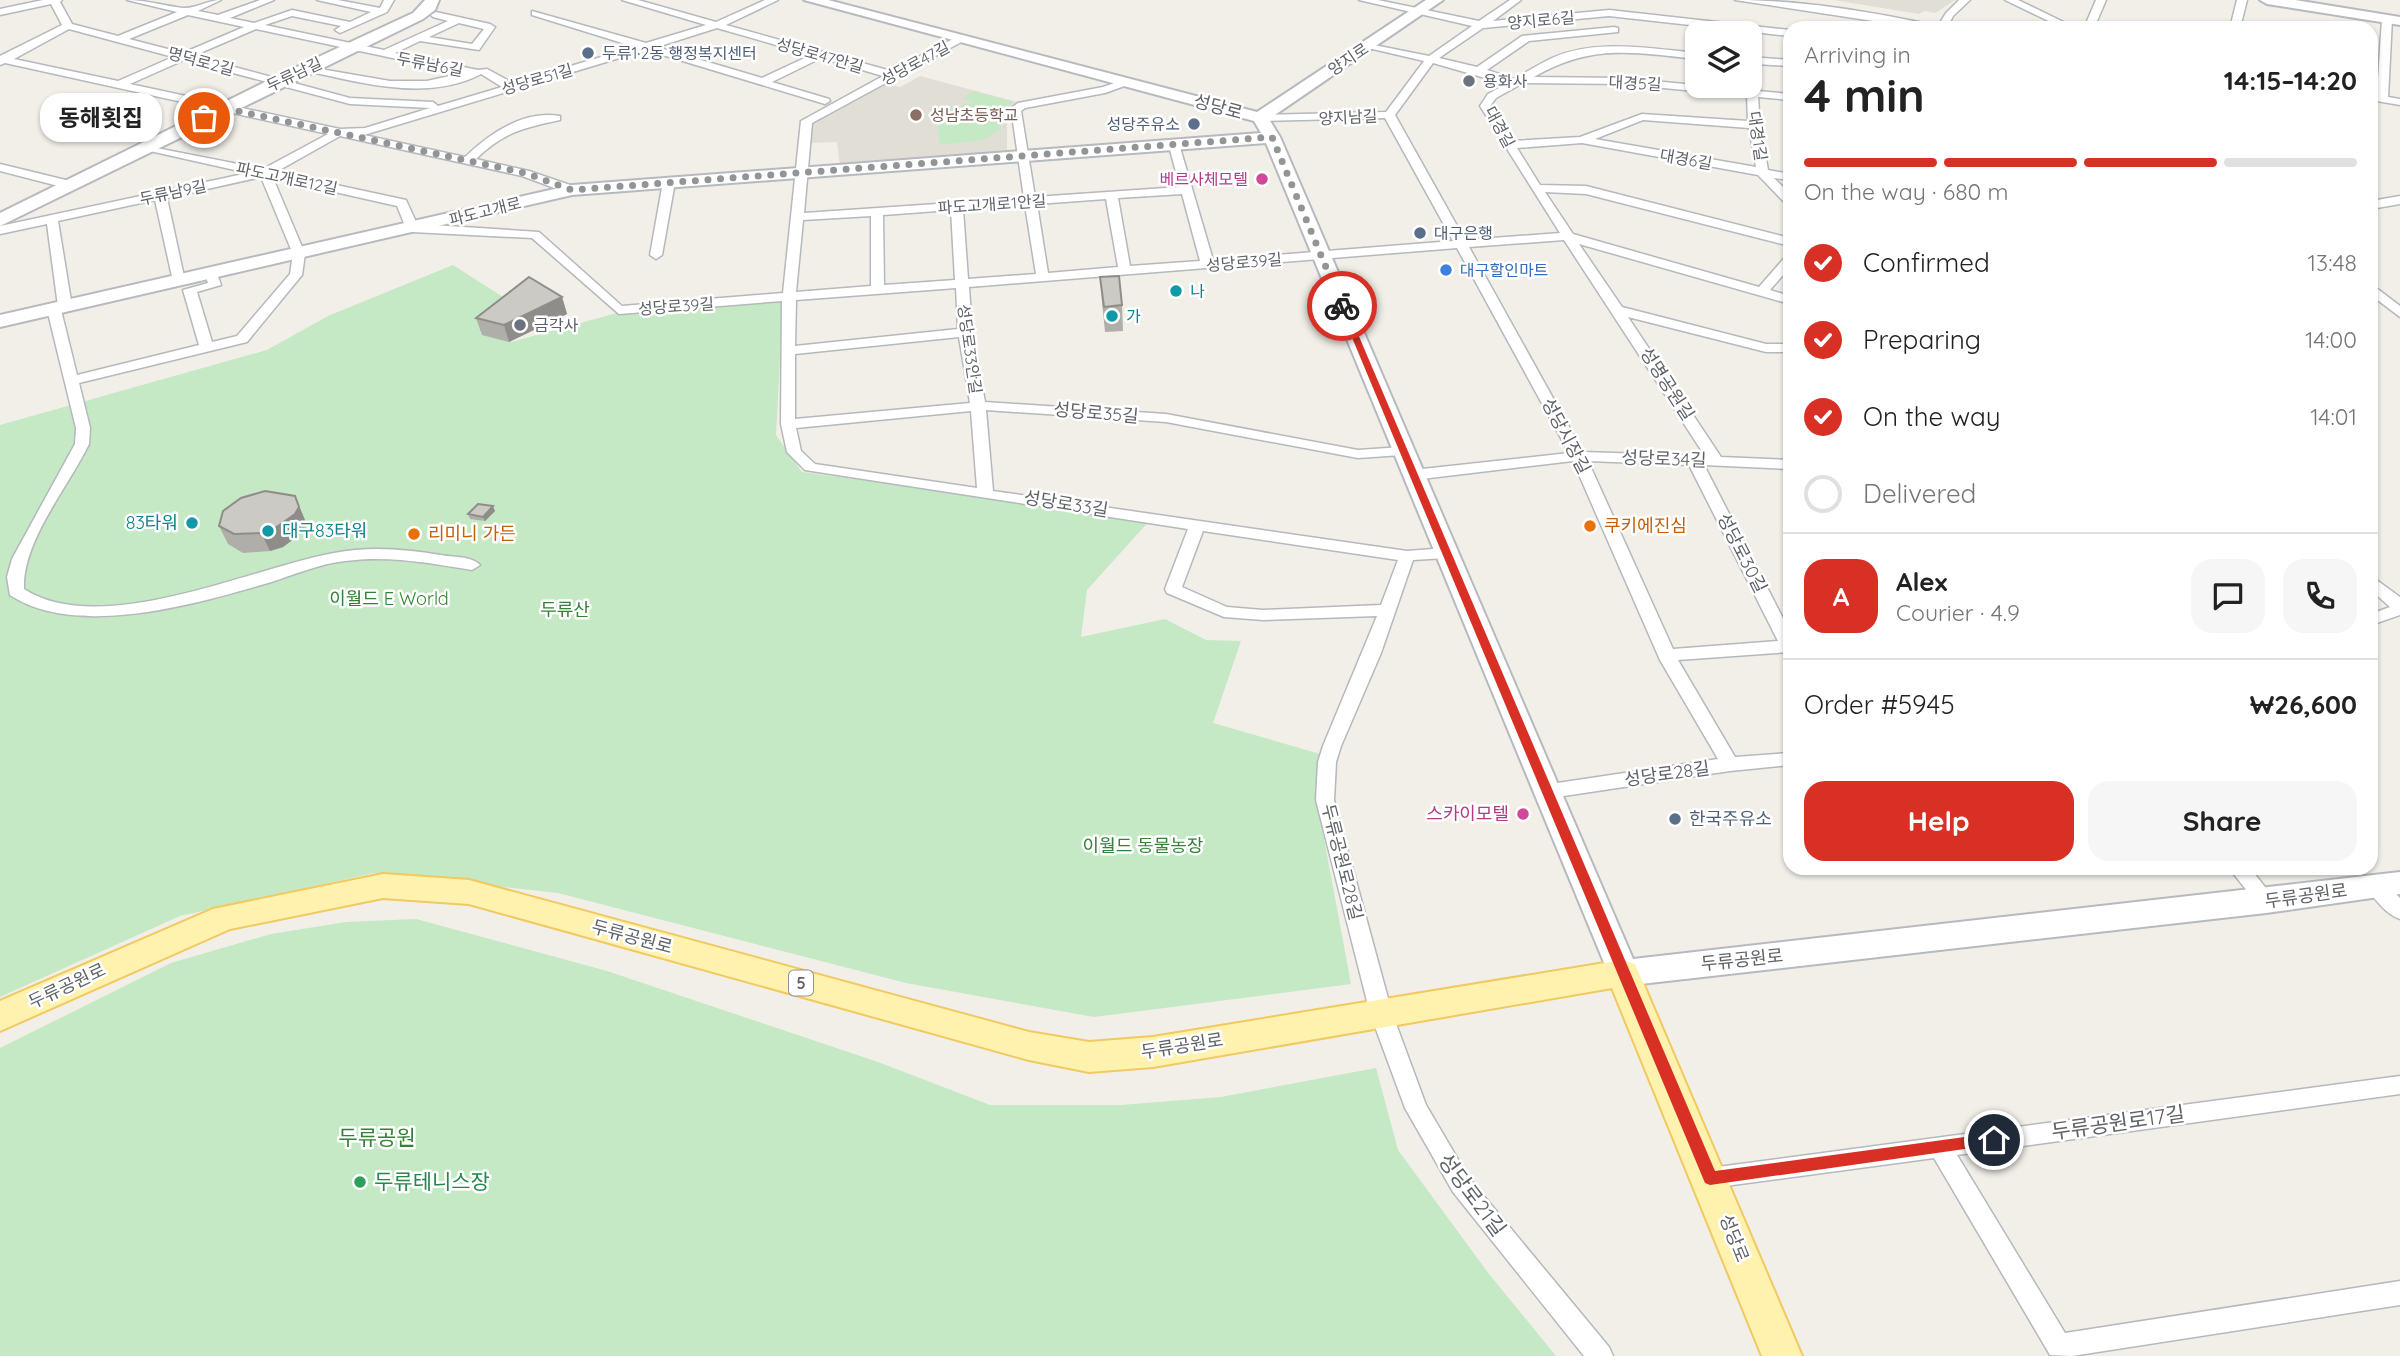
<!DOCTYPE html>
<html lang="en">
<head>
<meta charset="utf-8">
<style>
	:root { --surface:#fff; --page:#f6f6f6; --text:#222; --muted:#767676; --line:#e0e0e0; --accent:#d93025 }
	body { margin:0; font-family:Quicksand,"Noto Sans KR",sans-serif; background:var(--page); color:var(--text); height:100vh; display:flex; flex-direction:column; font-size:26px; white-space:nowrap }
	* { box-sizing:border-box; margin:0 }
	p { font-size:23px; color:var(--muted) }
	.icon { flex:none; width:38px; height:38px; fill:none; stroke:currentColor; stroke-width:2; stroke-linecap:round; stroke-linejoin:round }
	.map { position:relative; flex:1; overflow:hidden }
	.drawer { position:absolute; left:1783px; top:21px; width:595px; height:854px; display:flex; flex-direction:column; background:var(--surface); border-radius:21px; box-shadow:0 2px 5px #0004 }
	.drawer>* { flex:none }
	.tools { position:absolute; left:1685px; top:21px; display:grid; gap:14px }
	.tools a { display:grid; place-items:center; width:77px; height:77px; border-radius:14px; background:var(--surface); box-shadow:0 2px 5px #0004; font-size:35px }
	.pin { position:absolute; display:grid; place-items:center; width:60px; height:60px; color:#fff; margin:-30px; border:4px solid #fff; border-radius:50%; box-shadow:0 2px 7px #0007 }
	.courier { position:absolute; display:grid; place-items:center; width:70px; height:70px; margin:-35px; border:5px solid #d93025; border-radius:50%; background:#fff; color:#222; box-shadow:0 2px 9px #0007 }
	.bubble { position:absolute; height:49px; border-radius:21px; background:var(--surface); box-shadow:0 2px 5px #0004; font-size:23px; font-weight:700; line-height:49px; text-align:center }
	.headline em { font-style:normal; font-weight:700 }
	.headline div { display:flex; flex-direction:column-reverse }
	.headline { display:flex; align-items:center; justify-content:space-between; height:119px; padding:0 21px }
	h1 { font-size:46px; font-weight:700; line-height:52px }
	.bar { display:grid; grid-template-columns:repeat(4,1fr); gap:10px 7px; align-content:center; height:84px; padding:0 21px }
	.bar i { height:9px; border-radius:5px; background:var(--line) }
	.bar .selected { background:var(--accent) }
	.bar p { grid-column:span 4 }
	.line { display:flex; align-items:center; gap:18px; padding:0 21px; border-top:2px solid var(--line) }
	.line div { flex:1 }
	.round { display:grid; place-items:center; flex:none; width:74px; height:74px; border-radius:21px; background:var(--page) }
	ol { padding:0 21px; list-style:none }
	li { display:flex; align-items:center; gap:21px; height:77px }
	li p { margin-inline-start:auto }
	li .icon { padding:7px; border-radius:50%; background:var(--accent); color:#fff; stroke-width:4 }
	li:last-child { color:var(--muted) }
	li i { width:38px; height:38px; border:4px solid var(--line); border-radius:50% }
	.primary-button { display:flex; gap:14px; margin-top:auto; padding:14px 21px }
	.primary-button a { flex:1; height:80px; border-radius:21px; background:var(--accent); color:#fff; font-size:28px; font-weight:700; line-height:80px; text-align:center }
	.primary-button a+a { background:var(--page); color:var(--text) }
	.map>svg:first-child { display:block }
	.education { fill:#e1ded6 }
	.green { fill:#c5e8c5 }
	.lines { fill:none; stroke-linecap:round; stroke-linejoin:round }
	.street-casing { stroke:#b5b8bc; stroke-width:3 }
	.secondary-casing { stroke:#b6babf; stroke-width:4 }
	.primary-casing { stroke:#f2c960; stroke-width:4 }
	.street { fill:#fff; fill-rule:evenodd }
	.secondary { fill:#fff; fill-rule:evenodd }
	.primary { fill:#fff2af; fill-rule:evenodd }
	.wall { fill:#afaea9 }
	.shaded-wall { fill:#8f8d8a }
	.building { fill:#cccac5; stroke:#8f8d8a; stroke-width:2 }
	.route { fill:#d93025 }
	.done { stroke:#929495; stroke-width:7; stroke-dasharray:0 12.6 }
	.service-dot { fill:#5c6f8a; stroke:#fff; stroke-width:2.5 }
	.worship-dot { fill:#6b7280; stroke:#fff; stroke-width:2.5 }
	.education-dot { fill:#8d6e63; stroke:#fff; stroke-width:2.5 }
	.hotel-dot { fill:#d1479c; stroke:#fff; stroke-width:2.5 }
	.shop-dot { fill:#3f7fe0; stroke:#fff; stroke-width:2.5 }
	.culture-dot { fill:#0f9aa8; stroke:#fff; stroke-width:2.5 }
	.food-dot { fill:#e8710a; stroke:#fff; stroke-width:2.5 }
	.leisure-dot { fill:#2e9e5b; stroke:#fff; stroke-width:2.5 }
	.labels { text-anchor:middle; stroke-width:5; stroke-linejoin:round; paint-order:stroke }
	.far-street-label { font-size:16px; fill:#5f6368; stroke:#fff }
	.far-service-label { font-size:16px; fill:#4e5e75; stroke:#fff; text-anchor:start }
	.far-worship-label { font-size:16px; fill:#5b616d; stroke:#fff; text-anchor:start }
	.far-education-label { font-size:16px; fill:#785e54; stroke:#fff; text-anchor:start }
	.far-hotel-label { font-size:16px; fill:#b23c85; stroke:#fff; text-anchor:end }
	.far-shop-label { font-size:16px; fill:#366cbe; stroke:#fff; text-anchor:start }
	.far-culture-label { font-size:16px; fill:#0d838f; stroke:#fff; text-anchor:start }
	.shield { fill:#fff; stroke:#8f9295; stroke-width:2 }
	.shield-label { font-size:16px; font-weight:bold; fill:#5f6368 }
	.street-label { font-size:18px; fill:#5f6368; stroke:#fff }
	.culture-label { font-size:18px; fill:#0d838f; stroke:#fff; text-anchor:end }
	.food-label { font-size:18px; fill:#c56008; stroke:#fff; text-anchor:start }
	.park-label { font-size:18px; fill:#348238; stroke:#fff }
	.hotel-label { font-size:18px; fill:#b23c85; stroke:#fff; text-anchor:end }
	.service-label { font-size:18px; fill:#4e5e75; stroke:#fff; text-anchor:start }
	.near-street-label { font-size:21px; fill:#5f6368; stroke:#fff }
	.near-park-label { font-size:21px; fill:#348238; stroke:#fff }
	.near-leisure-label { font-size:21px; fill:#27864d; stroke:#fff; text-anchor:start }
</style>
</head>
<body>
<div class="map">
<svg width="2400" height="1356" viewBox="0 0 2400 1356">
	<rect width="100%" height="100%" fill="#f1efe8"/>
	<path class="education" d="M1834 0H1955L1935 13 1924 11 1919 14Z
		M920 76 1017 102 1007 108V151L840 166 837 142 810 143 813 122 887 84 900 87Z"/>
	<path class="green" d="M974 91 1014 102 1001 109V130L983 140 940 145 936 110 975 103 962 99Z
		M453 265 514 304 480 333 511 342 617 313 783 301 776 435 802 472 1151 519 1087 590 1081 637 1165 619 1206 640 1241 641 1213 723 1320 754 1315 790 1351 984 1094 1017 906 983 558 893 374 873 180 916 0 997V425L267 350 328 316Z
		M416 919 607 971 878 1062 990 1105H1121L1221 1097 1376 1068 1398 1150 1489 1274 1556 1356H0V1048L171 963 271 934 346 922Z"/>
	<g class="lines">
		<defs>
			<path id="street" d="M43 0H62L60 2 72 24 118 36 177 12 127 0C147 0 164 6 183 8 195 9 208 0 221 0L198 11 218 15 260 0H274L230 18 254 23 292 10 350 22 371 12 317 0H338L380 8 384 0H394L387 12 340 33 335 30 341 26 292 16 265 25 384 50 448 21 433 17 431 15 436 12 490 24 495 27 479 50 420 41 395 53 478 70 487 69 513 83 635 47 532 15V11L646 43 706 25 622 0H638L716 22 765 0H778L726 25 891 71 961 35 965 36V40L812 123 804 213 1024 198 1011 108 1018 103 1103 87 1126 79 1130 80V84L1105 93 1025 108 1021 111 1035 197 1180 187 1169 146 1179 144 1213 260 1453 241 1385 118 1260 121 1254 118 1260 115 1386 112 1424 61 1364 47V43L1429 56 1472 26 1359 0H1378L1479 21 1510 0H1521L1493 21 1609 10 1790 30V36L1609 16 1483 28 1439 58 1477 67 1522 36 1614 27 1618 28V32L1529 41 1487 70 1514 79C1527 72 1539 64 1552 58 1597 38 1651 49 1698 53V59C1633 53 1593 43 1534 77L1622 78 1747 90V86H1750V57L1790 60V66L1756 64 1758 91 1790 94V100L1758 97 1760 125 1768 170 1790 174V180L1774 178 1790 194V205L1786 204 1758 175 1582 143 1517 148 1540 185 1586 186 1790 238V246L1586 194 1545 192 1573 234 1759 287 1786 256 1790 255V267L1770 290 1790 296V304L1579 244 1622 307 1766 344H1790V352H1766L1628 317 1721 457 1790 460V469L1704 465 1790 632V652L1678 660 1735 757 1790 753V765L1730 771 1544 799 1537 797 1535 792 1537 787 1544 785 1718 759 1660 660 1573 461 1413 480 1405 475 1413 470 1569 453 1457 248 969 287 972 332 985 402 1166 414 1358 450 1402 447 1409 451 1402 455 1358 458 1166 422 986 410 993 491 1407 551 1446 548 1454 553 1446 558 1413 560 1381 653 1341 746 1336 762 1334 800 1392 1013 1426 1105 1469 1178 1609 1347 1613 1356H1584L1453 1192 1405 1108 1370 1013 1316 800 1318 762 1323 746 1377 616 1263 620 1224 617 1167 593 1165 589 1188 529 805 470 787 452 781 424 782 301 619 314 532 238 412 232 406 228 397 206 273 178 305 254 302 275 247 342 79 383 90 428 89 444C69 486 22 541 24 589 101 639 251 568 334 553 369 546 405 549 440 555 452 557 472 556 480 565L472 570C430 563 388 555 345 561 318 564 294 575 268 583 196 604 76 639 10 595L7 577 12 559 75 444 76 428 47 309 49 306H58L47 224 0 234V226L248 173 141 149V145L263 169 328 134 5 63 0 65V56L62 25 51 4 0 15V9ZM188 15 244 27 183 53 129 39ZM459 23 484 29 472 44 429 37ZM717 28 811 55 762 78 657 47ZM69 29 173 57 118 81 14 59ZM256 29 463 73 427 81H390L303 66 302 68 307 71C362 83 428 102 481 74L502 87 438 106 433 102 350 98 193 56ZM646 50 825 104 830 101 829 99 772 82 821 58 883 76 801 121 783 293 622 306 539 232 417 224 406 200 276 172 340 136 522 176 568 193H576V187L529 171 476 159C504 132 523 128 560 120V116C524 110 490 133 465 157L364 135ZM184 60 350 104 430 108 365 128 340 129 130 84ZM1433 63 1506 84 1488 94 1480 106 1560 233 1465 240 1395 115ZM1523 83 1622 84 1747 96 1748 121 1642 114 1580 137 1512 141 1490 106 1496 98ZM1643 120 1749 128 1756 167 1595 139ZM261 177 293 254 290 274 237 336 212 342 197 292 221 285 216 271 211 270 205 274 208 283 183 290 199 345 77 375 61 310H70L72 307 58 221 155 200 173 281 179 285 185 281 167 198ZM1182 194 1200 261 1130 266 1118 198ZM1106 199 1118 267 1048 273 1037 204ZM1025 205 1036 274 968 279 963 209ZM951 210 955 280 884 285 883 215ZM871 216V286L796 292 803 220ZM1564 240 1705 456 1583 452 1469 247ZM956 288 958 329 795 346 796 300ZM959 337 970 403 795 419V354ZM971 411 977 488 815 464 801 451 796 428ZM1588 461 1689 465 1778 641 1673 649ZM1203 531 1398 560 1381 605 1263 610 1227 607 1182 587Z
				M1735 0C1803 0 1872 12 1938 26L1946 13 1959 0H1970L1953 16 1947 28H1919Z
				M2005 0H2018L2076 28H2063Z
				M2096 0H2106L2094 28H2084Z
				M2237 0H2247L2240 28H2230Z
				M2387 16 2392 19 2388 97 2400 99V105L2371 100V94L2377 95 2382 19Z
				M0 164 74 182 76 185 70 189 0 171Z
				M669 178 675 182 662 255 656 259 650 255 663 182Z
				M2400 196V204L2371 209V201Z
				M2371 284 2400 306V317L2371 295Z
				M2371 576 2400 597V615L2371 625V614L2390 607 2371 590Z
				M2229 868H2250L2276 901 2273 906 2266 909 2259 906Z
				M2376 878 2383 881 2400 898V919C2387 915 2373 898 2366 886L2369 881Z
				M2400 1076V1094L1957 1155 2065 1333 2400 1281V1305L2072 1356 2050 1355 1934 1158 1710 1188 1702 1185 1698 1178 1702 1171 1710 1168Z"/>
			<path id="secondary" d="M425 0H439L435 10 423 19 0 226V213L271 79 413 13Z
				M804 0H828L1257 112 1426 0H1443L1269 119 1280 137 1633 959 2400 872V894L2266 913 1623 986 1612 982 1266 143 572 195 0 327V315L572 185 1261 133 1254 121Z
				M2260 0H2295L2400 17V25L2267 4Z"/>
			<path id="primary" d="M383 874 469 880 1029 1032 1089 1042 1153 1037 1623 960 1635 964 1802 1356H1762L1612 988 1153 1067 1089 1072 1029 1060 469 904 383 898 230 929 0 1031V1001L213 909Z"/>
		</defs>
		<use href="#street" class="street-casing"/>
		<use href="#secondary" class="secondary-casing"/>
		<use href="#primary" class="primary-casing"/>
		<use href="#street" class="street"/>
		<use href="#secondary" class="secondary"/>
		<use href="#primary" class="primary"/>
	</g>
	<path class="wall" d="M1100 277 1122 305 1123 331 1105 332 1102 302Z
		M562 297 567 314 509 342 482 335 476 318Z
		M295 496 307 525 303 532 283 547 270 551 243 553 228 544 219 526Z
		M495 511 485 521 470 519 468 514Z"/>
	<path class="shaded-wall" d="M562 297 567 314 509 342 504 325Z
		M295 496 307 525 303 532 283 547 270 551 261 533Z
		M493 506 495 511 485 521 483 517Z"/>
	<path class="building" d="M1119 276 1122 305 1104 307 1100 277Z
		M529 277 562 297 504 325 476 318Z
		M265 491 295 496 299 507 295 514 275 528 261 533 234 534 219 526 223 511 241 498Z
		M478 504 493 506 483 517 468 514Z"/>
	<path class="route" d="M1338 304 1346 306 1715 1171 1994 1133 2002 1140 2000 1144 1710 1185 1705 1183Z"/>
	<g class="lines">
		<path class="done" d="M204 118 224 108 525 173 572 190 1272 137 1342 306"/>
	</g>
	<g class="service-dot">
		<circle cx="588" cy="53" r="7"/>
		<circle cx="1194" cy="124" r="7"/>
		<circle cx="1420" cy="233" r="7"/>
		<circle cx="1675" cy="819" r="7"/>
	</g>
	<g class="worship-dot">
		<circle cx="1469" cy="81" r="7"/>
		<circle cx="520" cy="325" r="7"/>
	</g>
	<circle class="education-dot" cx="916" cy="115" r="7"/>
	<g class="hotel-dot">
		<circle cx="1262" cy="179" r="7"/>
		<circle cx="1523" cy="814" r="7"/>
	</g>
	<circle class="shop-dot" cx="1446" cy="270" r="7"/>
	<g class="culture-dot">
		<circle cx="1176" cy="291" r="7"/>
		<circle cx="1112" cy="316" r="7"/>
		<circle cx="192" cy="523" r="7"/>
		<circle cx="268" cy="531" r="7"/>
	</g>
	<g class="food-dot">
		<circle cx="1590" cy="526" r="7"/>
		<circle cx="414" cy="534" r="7"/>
	</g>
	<circle class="leisure-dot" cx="360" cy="1182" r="7"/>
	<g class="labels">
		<g class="far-street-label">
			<text transform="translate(1541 20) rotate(-5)" y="6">양지로6길</text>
			<text transform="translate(820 55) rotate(16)" y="6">성당로47안길</text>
			<text transform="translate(1348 59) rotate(-34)" y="6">양지로</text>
			<text transform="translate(201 61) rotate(15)" y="6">명덕로2길</text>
			<text transform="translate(915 63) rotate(-28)" y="6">성당로47길</text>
			<text transform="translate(430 64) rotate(11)" y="6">두류남6길</text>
			<text transform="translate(294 74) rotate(-25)" y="6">두류남길</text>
			<text transform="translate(537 79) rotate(-16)" y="6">성당로51길</text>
			<text transform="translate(1635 83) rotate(3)" y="6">대경5길</text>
			<text transform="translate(1348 117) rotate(-3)" y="6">양지남길</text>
			<text transform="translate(1500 127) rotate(62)" y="6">대경길</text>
			<text transform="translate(1758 136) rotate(82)" y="6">대경1길</text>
			<text transform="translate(1686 159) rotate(10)" y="6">대경6길</text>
			<text transform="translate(287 178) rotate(12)" y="6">파도고개로12길</text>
			<text transform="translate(173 192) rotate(-12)" y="6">두류남9길</text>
			<text transform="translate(992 204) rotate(-4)" y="6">파도고개로1안길</text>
			<text transform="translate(485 211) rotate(-14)" y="6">파도고개로</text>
			<text transform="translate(1244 262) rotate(-5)" y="6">성당로39길</text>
			<text transform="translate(676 306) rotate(-4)" y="6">성당로39길</text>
			<text transform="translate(970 349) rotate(82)" y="6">성당로33안길</text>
		</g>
		<g class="far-service-label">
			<text x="602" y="59">두류1·2동 행정복지센터</text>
			<text x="1180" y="130" text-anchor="end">성당주유소</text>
			<text x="1434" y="239">대구은행</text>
		</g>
		<g class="far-worship-label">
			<text x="1483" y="87">용화사</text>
			<text x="534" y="331">금각사</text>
		</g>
		<g class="far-education-label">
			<text x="930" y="121">성남초등학교</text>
		</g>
		<g class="far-hotel-label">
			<text x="1248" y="185">베르사체모텔</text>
		</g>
		<g class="far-shop-label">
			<text x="1460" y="276">대구할인마트</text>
		</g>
		<g class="far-culture-label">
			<text x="1190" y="297">나</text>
			<text x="1126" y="322">가</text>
		</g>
		<rect class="shield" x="789" y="970.5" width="24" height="25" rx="5"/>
		<g class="shield-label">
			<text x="801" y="989">5</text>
		</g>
		<g class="street-label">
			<text transform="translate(1218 107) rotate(15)" y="6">성당로</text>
			<text transform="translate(1667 384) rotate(57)" y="6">성명공원길</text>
			<text transform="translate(1096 413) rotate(5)" y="6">성당로35길</text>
			<text transform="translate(1566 436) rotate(62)" y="6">성당시장길</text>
			<text transform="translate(1664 459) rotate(2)" y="6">성당로34길</text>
			<text transform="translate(1066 504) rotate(9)" y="6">성당로33길</text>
			<text transform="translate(1742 553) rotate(63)" y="6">성당로30길</text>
			<text transform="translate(1667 774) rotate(-8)" y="6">성당로28길</text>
			<text transform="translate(1342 862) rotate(76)" y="6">두류공원로28길</text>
			<text transform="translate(2306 896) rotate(-8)" y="6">두류공원로</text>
			<text transform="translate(632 937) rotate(15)" y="6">두류공원로</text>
			<text transform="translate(1742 960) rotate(-6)" y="6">두류공원로</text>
			<text transform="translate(67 986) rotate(-25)" y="6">두류공원로</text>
			<text transform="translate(1182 1046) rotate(-9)" y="6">두류공원로</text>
			<text transform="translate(1734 1238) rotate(68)" y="6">성당로</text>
		</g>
		<g class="culture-label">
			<text x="178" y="529">83타워</text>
			<text x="282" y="537" text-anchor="start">대구83타워</text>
		</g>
		<g class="food-label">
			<text x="1604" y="532">쿠키에진심</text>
			<text x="428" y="540">리미니 가든</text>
		</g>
		<g class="park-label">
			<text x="389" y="605">이월드 E World</text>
			<text x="565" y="616">두류산</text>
			<text x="1143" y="852">이월드 동물농장</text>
		</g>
		<g class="hotel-label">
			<text x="1509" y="820">스카이모텔</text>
		</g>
		<g class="service-label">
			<text x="1689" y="825">한국주유소</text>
		</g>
		<g class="near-street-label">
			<text transform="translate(2118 1123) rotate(-8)" y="7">두류공원로17길</text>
			<text transform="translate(1472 1195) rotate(53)" y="7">성당로21길</text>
		</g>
		<g class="near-park-label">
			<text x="377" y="1145">두류공원</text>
		</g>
		<g class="near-leisure-label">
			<text x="374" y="1189">두류테니스장</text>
		</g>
	</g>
</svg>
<div class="tools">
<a><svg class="icon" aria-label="layers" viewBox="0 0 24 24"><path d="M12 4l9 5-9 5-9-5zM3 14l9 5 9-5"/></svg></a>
</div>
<div class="pin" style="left:204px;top:118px;background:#ea580c"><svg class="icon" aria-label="bag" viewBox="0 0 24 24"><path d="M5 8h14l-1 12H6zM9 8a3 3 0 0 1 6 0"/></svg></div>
<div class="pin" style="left:1994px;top:1140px;background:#1f2937"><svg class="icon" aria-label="home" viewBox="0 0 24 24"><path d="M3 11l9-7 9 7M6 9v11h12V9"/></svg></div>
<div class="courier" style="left:1342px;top:306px"><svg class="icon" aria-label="bike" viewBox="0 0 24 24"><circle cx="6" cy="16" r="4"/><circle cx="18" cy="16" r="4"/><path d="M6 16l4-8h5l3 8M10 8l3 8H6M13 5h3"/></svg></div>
<div class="bubble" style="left:40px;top:93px;width:122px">동해횟집</div>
<section class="drawer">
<div class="headline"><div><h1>4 min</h1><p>Arriving in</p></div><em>14:15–14:20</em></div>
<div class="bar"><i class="selected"></i><i class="selected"></i><i class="selected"></i><i></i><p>On the way · 680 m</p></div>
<ol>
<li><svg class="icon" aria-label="check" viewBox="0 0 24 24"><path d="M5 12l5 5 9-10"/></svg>Confirmed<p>13:48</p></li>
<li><svg class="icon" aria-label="check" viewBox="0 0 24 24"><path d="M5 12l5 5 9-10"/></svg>Preparing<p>14:00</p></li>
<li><svg class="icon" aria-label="check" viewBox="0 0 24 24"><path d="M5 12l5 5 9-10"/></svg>On the way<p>14:01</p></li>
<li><i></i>Delivered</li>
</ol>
<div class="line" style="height:126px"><b class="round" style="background:var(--accent);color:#fff">A</b><div><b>Alex</b><p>Courier · 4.9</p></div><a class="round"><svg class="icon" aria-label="chat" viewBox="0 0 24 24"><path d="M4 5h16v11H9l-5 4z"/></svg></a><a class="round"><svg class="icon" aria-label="phone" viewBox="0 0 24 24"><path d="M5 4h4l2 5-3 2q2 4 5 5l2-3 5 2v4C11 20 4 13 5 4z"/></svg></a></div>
<div class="line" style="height:91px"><div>Order #5945</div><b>₩26,600</b></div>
<div class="primary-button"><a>Help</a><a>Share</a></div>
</section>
</div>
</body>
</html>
